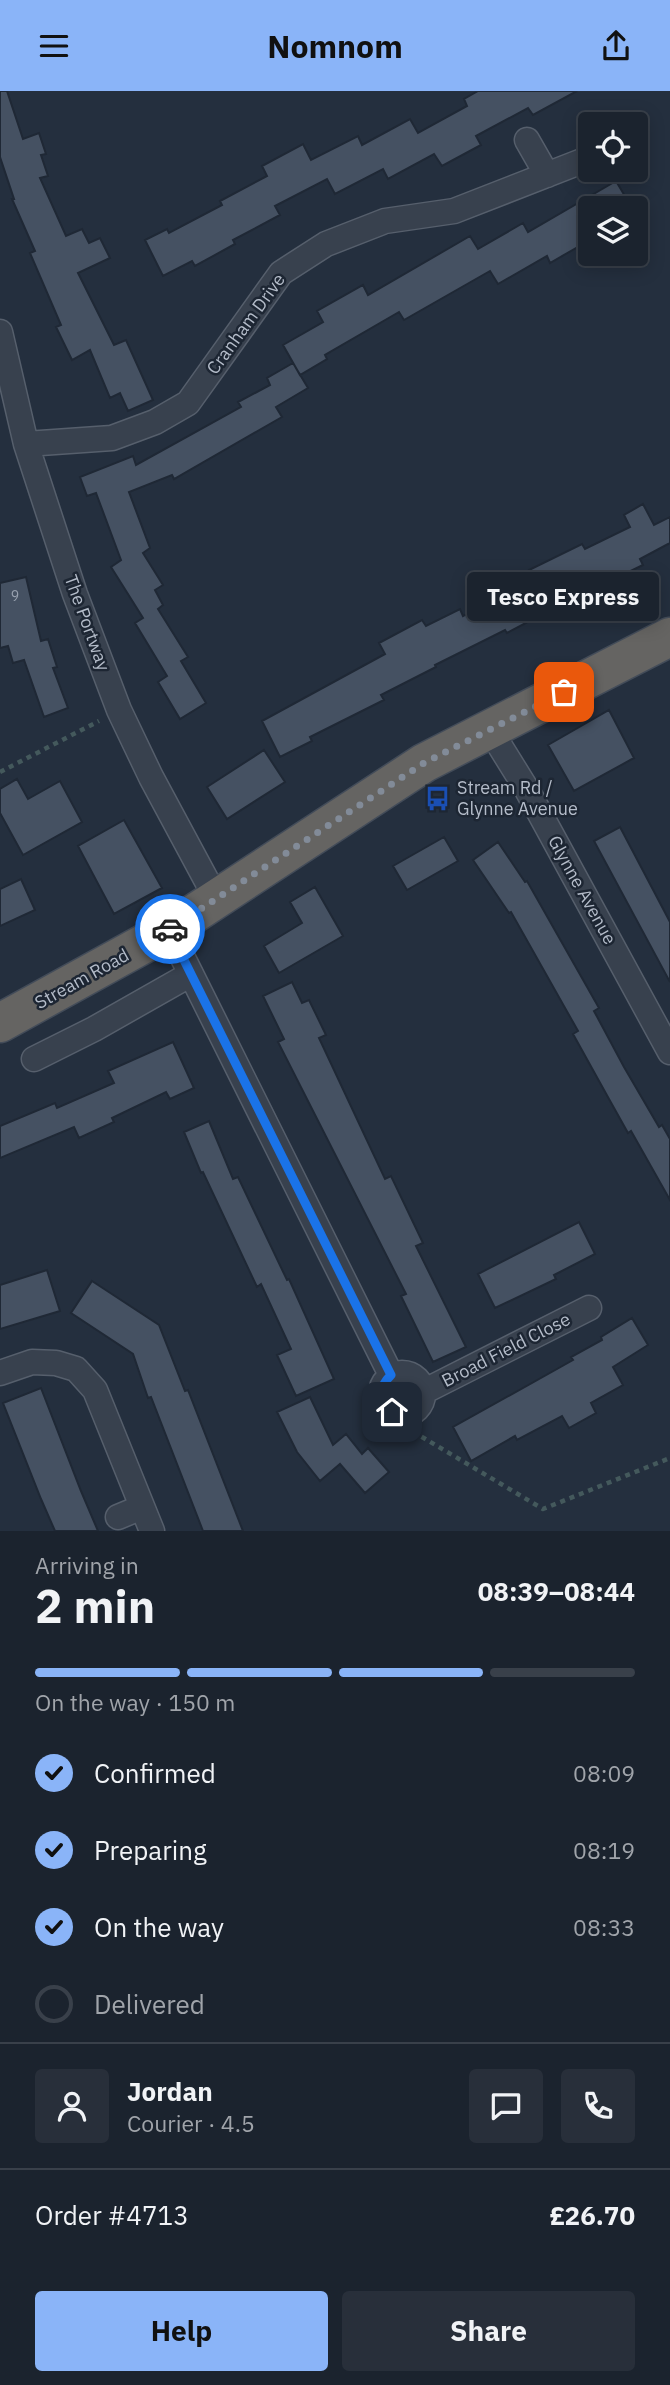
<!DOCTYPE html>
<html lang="en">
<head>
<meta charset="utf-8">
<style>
	:root { --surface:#1b232e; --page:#282f3a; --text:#f1f3f6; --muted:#a0a4aa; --line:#39404a; --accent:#8ab4f8 }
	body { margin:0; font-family:"IBM Plex Sans",sans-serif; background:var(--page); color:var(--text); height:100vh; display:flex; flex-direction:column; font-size:26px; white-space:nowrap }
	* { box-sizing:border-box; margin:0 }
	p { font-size:23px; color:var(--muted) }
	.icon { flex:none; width:38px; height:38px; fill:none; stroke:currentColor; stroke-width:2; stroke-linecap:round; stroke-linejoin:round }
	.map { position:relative; height:1440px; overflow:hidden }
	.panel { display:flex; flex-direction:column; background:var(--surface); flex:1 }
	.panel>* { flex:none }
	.controls { position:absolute; left:578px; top:21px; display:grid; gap:14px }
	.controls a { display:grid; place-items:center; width:70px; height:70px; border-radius:7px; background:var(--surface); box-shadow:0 4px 18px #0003,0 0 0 2px var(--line); font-size:35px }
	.pin { position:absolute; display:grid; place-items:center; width:60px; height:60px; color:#fff; margin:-30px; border-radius:14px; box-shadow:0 4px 10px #0006 }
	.courier { position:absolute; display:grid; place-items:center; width:70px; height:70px; margin:-35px; border:5px solid #1a73e8; border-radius:50%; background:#fff; color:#222; box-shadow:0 2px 9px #0007 }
	.bubble { position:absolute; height:49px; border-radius:7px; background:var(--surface); box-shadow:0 4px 18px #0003,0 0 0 2px var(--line); font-size:23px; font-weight:700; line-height:49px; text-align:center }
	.overview em { font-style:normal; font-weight:700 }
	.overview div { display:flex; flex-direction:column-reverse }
	.overview { display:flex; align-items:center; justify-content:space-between; height:119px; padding:0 35px }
	h1 { font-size:46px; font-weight:700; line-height:52px }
	.bar { display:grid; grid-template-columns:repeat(4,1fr); gap:10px 7px; align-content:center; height:84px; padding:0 35px }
	.bar i { height:9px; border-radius:5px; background:var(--line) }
	.bar .active { background:var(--accent) }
	.bar p { grid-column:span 4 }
	.line { display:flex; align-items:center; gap:18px; padding:0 35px; border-top:2px solid var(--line) }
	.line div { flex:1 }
	.round { display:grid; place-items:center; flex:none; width:74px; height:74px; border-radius:7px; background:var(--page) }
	ol { padding:0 35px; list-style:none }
	li { display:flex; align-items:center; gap:21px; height:77px }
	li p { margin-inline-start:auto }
	li .icon { padding:7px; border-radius:50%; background:var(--accent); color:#111; stroke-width:4 }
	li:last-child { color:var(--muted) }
	li i { width:38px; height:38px; border:4px solid var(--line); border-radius:50% }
	.cta { display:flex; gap:14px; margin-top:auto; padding:14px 35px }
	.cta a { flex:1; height:80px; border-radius:7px; background:var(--accent); color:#111; font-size:28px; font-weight:700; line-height:80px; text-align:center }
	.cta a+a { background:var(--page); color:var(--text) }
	header { display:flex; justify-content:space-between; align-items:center; height:91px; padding:0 35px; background:var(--accent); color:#111; font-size:32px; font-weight:700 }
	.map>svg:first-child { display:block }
	.building { fill:#455162; stroke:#1f2835; stroke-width:2 }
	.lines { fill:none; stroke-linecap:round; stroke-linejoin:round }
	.minor-casing { stroke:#565f6c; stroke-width:27 }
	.trunk-casing { stroke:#434c59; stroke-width:41 }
	.path { stroke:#44595c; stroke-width:4.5; stroke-dasharray:5 5; stroke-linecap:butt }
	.minor { stroke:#38414e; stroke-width:24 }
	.trunk { stroke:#656462; stroke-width:38 }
	.done { stroke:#828b98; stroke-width:7; stroke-dasharray:0 12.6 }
	.route { stroke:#1a73e8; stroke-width:9 }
	.labels { text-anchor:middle; stroke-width:5; stroke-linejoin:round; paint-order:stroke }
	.number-label { font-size:14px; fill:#98a1af }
	.street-label { font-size:18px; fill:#b4bcc9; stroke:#1d2633 }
	.poi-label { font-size:18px; fill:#b4bcc9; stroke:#1d2633; text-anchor:start }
</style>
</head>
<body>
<header><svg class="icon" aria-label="menu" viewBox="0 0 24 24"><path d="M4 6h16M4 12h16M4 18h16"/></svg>Nomnom<svg class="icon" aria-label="share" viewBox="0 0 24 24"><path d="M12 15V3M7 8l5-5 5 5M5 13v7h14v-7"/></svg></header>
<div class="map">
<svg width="670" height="1440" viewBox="0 0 670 1440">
	<rect width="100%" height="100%" fill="#242f3e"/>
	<path class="building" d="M0 0H7L23 48 39 42 46 63 41 64 48 85 40 87 66 145 82 138 89 152 100 147 110 167 78 182 114 254 126 249 153 309 128 320 120 302 110 307 90 259 72 269 56 236 61 234 30 162 35 160 12 108H14L0 66Z
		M478 0H577L533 24 528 17 476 45 481 54 442 75 434 63 388 88 383 78 335 103 327 88 275 115 280 124 233 149 235 153 195 175 192 170 163 185 145 149 167 138 169 142 222 114 220 110 267 85 262 75 303 53 311 69 358 45 362 54 410 28 418 42 467 15 464 8Z
		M616 90 632 117H590V149L550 172 547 165 498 193 490 180 404 229 399 221 325 264 327 268 300 284 283 254 323 231 317 220 363 194 368 204 470 145 478 158 523 132 528 141Z
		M293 272 308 297 276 316 282 326 174 388 172 384 129 401 150 457 143 462 163 494 155 499 163 514 158 518 188 566 181 570 206 612 180 628 158 591 167 585 135 532 143 527 111 476 121 469 96 402 87 405 80 386 133 365 136 374 241 316 238 311 270 294 267 287Z
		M643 413 654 434 670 426V452L640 468 643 474 556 516 557 519 540 528 539 525 507 542 505 539 435 574 436 576 381 604 384 609 310 646 312 650 280 666 262 630 385 563 379 552 422 529 426 535 460 518 463 525 533 487 529 479 582 453 585 458 630 436 624 424Z
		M26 486 41 550 48 548 57 576 53 577 68 617 44 626 24 569 13 572 8 555 0 557V492Z
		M609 619 634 667 574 700 548 654Z
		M264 659 285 691 227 728 207 696Z
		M17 688 28 708 60 690 82 731 23 764 0 722V698Z
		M124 729 162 797 114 823 78 755Z
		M620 736 670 831V891L594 750Z
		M444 746 458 770 407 799 393 775Z
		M498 751 525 791 527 790 599 917 594 920 624 976 659 1036 662 1034 670 1048V1109L631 1040 628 1042 609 1008 573 943 578 940 511 821 509 822 473 769Z
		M21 788 35 819 0 835V798Z
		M315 796 343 845 279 882 264 855 302 832 290 811Z
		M292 891 302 912 309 909 326 944 319 947 385 1088 391 1085 423 1152 416 1155 466 1256 433 1271 401 1205 406 1203 278 951 284 948 263 905Z
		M173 951 194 997 170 1008 166 1001 112 1027 114 1031 79 1047 74 1036 0 1067V1035L55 1012 57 1017 114 992 108 980Z
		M209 1030 233 1088 238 1086 287 1189 289 1188 334 1288 296 1305 277 1264 291 1258 261 1193 257 1196 203 1081 201 1082 184 1041Z
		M579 1131 595 1163 554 1184 556 1188 495 1217 478 1183Z
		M47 1179 60 1220 0 1238V1194Z
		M92 1190 159 1234 185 1300 188 1299 243 1440H203L151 1306 148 1307 133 1263 71 1222Z
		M632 1227 648 1254 613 1276 623 1294 591 1312 596 1322 569 1337 562 1325 517 1349 515 1345 471 1370 453 1336 573 1269 571 1266 602 1249 601 1246Z
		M41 1297 81 1400 98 1440H55L41 1408 3 1312Z
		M310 1306 333 1354 346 1343 362 1363 368 1357 389 1381 365 1402 340 1373 320 1390 297 1361 277 1321Z"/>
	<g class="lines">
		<defs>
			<path id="minor" d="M527 49 547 84
				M0 241 26 353 75 503 119 619 151 686 216 807
				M26 353 112 347 155 331 188 312 281 182 326 153 385 130 454 120 590 67
				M490 639 526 697 670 961
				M169 839 391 1284
				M34 968 94 938 191 883
				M0 1282 32 1271 56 1272 76 1278 95 1299 152 1440
				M381 1303a21 21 0 1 1 42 0a21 21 0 1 1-42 0Z
				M423 1301 589 1217
				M118 1426 142 1416"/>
			<path id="trunk" d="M0 932 169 839 424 672 670 546"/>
		</defs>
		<use href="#minor" class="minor-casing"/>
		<use href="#trunk" class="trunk-casing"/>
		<path class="path" d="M0 681 99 630
			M402 1324 412 1340 543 1418 670 1367"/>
		<use href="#minor" class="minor"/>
		<use href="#trunk" class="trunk"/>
	</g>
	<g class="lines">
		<path class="done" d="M170 838 424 672 564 601"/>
		<path class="route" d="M170 838 169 839 391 1284C378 1297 378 1309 392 1321"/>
	</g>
	<defs>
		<symbol id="bus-bare" viewBox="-9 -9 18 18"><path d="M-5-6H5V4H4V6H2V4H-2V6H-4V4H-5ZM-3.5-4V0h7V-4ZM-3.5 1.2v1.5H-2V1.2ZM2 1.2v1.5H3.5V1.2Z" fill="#1a4fb4" stroke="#1d2633" stroke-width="2.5" paint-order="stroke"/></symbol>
	</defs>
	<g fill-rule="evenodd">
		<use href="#bus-bare" x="420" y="690" width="35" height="35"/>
	</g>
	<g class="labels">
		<g class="number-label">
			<text x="15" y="510">9</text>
		</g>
		<g class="street-label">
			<text transform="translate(246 233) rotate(-54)" y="6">Cranham Drive</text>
			<text transform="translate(87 532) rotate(70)" y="6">The Portway</text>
			<text transform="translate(582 799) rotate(61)" y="6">Glynne Avenue</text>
			<text transform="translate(82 888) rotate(-29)" y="6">Stream Road</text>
			<text transform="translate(506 1259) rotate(-27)" y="6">Broad Field Close</text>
		</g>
		<g class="poi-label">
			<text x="457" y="703">Stream Rd /<tspan x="457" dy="21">Glynne Avenue</tspan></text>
		</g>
	</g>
</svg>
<div class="controls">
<a><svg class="icon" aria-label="locate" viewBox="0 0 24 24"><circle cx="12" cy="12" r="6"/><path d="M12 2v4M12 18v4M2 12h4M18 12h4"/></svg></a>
<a><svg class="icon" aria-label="layers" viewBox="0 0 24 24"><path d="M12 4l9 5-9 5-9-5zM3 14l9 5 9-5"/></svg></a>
</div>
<div class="pin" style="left:564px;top:601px;background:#ea580c"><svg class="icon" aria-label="bag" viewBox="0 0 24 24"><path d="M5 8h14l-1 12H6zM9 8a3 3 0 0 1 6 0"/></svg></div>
<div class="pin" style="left:392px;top:1321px;background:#1f2937"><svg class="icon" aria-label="home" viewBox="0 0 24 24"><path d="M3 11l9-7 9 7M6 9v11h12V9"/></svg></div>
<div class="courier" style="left:170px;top:838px"><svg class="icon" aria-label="car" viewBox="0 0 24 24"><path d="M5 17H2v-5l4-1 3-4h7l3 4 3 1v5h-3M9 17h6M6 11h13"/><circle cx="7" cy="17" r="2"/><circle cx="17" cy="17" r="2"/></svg></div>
<div class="bubble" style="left:467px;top:481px;width:192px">Tesco Express</div>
</div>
<section class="panel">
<div class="overview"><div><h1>2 min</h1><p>Arriving in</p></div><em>08:39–08:44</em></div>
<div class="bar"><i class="active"></i><i class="active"></i><i class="active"></i><i></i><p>On the way · 150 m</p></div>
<ol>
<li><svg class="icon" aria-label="check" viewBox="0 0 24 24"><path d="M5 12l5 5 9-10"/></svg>Confirmed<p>08:09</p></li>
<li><svg class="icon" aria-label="check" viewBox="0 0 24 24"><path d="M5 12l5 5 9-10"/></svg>Preparing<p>08:19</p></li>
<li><svg class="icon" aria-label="check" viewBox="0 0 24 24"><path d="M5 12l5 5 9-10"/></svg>On the way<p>08:33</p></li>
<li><i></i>Delivered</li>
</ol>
<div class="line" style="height:126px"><a class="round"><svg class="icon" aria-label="person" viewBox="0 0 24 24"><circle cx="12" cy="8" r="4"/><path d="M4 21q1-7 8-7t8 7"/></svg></a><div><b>Jordan</b><p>Courier · 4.5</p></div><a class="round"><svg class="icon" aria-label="chat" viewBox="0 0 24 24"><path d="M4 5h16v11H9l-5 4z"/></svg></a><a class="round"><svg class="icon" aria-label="phone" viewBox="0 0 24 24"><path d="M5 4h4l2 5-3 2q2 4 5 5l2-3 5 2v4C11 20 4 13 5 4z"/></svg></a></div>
<div class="line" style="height:91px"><div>Order #4713</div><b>£26.70</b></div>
<div class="cta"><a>Help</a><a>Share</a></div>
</section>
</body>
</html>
